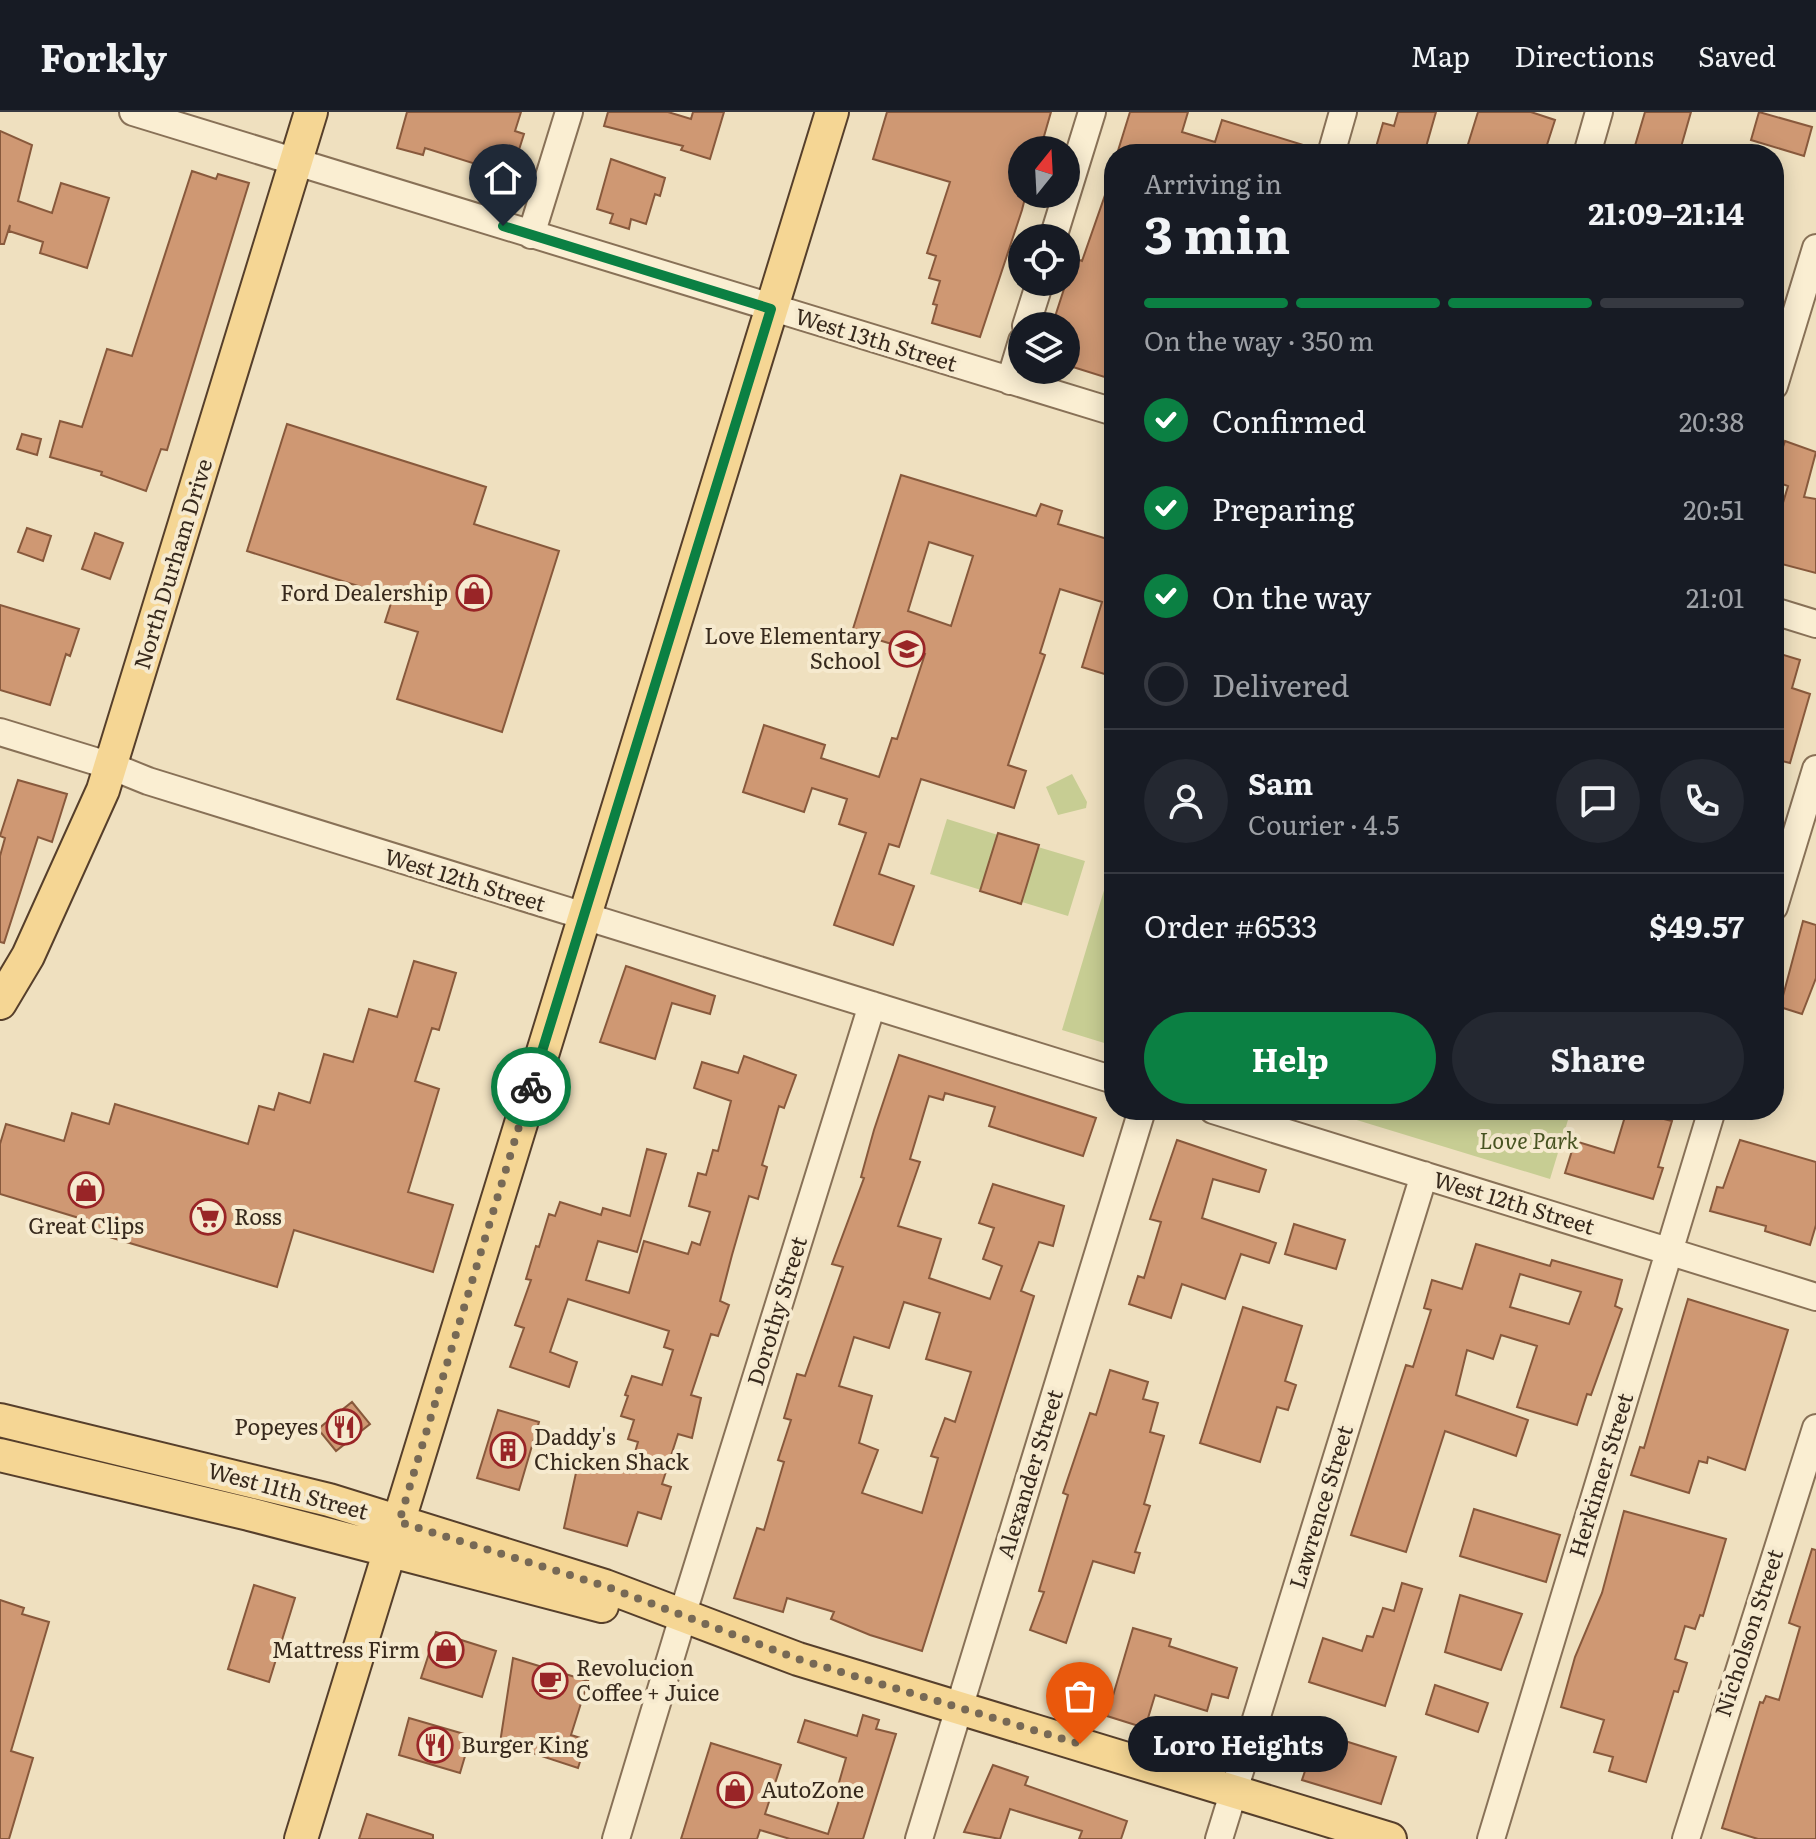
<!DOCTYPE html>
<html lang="en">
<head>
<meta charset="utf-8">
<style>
	:root { --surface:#171b24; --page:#242831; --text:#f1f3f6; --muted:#9ea1a6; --line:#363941; --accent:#0b8043 }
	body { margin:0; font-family:Literata,serif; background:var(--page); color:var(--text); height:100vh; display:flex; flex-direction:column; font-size:30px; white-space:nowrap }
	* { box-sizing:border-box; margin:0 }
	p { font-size:26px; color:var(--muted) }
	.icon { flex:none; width:44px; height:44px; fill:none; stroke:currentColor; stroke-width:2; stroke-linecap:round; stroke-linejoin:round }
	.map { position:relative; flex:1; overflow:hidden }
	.panel { position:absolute; left:1104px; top:32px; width:680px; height:976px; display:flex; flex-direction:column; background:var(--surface); border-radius:32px; box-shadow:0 4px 20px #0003 }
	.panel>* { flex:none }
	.needle { width:52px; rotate:18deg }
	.controls { position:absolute; left:1008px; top:24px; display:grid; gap:16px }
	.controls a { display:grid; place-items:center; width:72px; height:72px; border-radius:50%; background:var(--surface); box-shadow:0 4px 20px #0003; font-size:40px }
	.pin { position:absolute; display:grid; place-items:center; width:68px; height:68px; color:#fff; margin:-82px -34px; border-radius:50% 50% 50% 0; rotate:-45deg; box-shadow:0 0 8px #0007 }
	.pin .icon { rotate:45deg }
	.courier { position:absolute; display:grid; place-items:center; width:80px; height:80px; margin:-40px; border:6px solid #0b8043; border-radius:50%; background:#fff; color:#222; box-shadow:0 2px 10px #0007 }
	.bubble { position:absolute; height:56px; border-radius:28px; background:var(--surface); box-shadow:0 4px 20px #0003; font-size:26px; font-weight:700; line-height:56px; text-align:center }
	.head em { font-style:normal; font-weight:700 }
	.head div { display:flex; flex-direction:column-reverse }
	.head { display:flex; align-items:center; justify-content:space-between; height:136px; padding:0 40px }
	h1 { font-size:52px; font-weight:700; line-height:60px }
	.bar { display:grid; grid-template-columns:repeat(4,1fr); gap:12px 8px; align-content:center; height:96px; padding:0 40px }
	.bar i { height:10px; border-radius:6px; background:var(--line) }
	.bar .selected { background:var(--accent) }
	.bar p { grid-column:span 4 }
	.line { display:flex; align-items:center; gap:20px; padding:0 40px; border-top:2px solid var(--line) }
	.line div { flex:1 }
	.round { display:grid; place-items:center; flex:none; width:84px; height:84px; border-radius:42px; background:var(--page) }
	ol { padding:0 40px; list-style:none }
	li { display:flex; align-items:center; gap:24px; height:88px }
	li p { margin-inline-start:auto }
	li .icon { padding:8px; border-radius:50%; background:var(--accent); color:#fff; stroke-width:4 }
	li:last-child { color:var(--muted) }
	li i { width:44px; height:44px; border:4px solid var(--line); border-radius:50% }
	.primary-button { display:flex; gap:16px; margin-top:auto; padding:16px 40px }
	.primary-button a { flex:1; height:92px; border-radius:48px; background:var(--accent); color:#fff; font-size:32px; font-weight:700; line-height:92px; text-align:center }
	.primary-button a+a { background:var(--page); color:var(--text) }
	header { display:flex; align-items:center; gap:48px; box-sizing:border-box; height:112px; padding:0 40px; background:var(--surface); border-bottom:2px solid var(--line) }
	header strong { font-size:38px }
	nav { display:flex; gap:44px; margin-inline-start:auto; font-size:28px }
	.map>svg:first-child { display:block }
	.green { fill:#c7cd93 }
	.building { fill:#cf9873; stroke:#88593c; stroke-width:2; fill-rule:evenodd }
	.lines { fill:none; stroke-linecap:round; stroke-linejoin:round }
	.minor-casing { stroke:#887157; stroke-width:30 }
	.major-casing { stroke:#563f2b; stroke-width:36 }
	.minor { stroke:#faeed2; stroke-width:26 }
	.major { stroke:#f5d694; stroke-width:32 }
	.done { stroke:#776955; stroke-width:8; stroke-dasharray:0 14.4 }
	.route { stroke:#0b8043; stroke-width:10 }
	.labels { text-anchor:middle; stroke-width:8; stroke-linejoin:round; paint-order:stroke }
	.street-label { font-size:22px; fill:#37291c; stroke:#f6eacf }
	.poi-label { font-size:22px; fill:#37291c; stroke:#f6eacf; text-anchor:start }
	.park-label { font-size:22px; font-style:italic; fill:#485422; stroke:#f6eacf }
</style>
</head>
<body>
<header>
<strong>Forkly</strong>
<nav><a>Map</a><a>Directions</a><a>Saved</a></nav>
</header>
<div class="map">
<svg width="1816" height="1727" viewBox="0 0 1816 1727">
	<rect width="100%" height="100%" fill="#efe0bf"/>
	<path class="green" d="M1072 662 1087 690 1086 696 1058 703 1046 675Z
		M947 707 998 723 981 778 930 762Z
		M1038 735 1085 749 1068 804 1022 790Z
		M1114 745V934L1062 918Z
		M1324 998H1571L1550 1067Z"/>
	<path class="building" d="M407 0H521L515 19 524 22 511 63 425 36 423 43 397 36Z
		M608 0H668L691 7 693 0H724L710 47 681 38 683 34 604 14Z
		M887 0H1051L1040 38H1022V82H1026L1022 98 980 225 932 211 937 193 933 192 940 169 929 166 936 144 927 141 950 70 873 47Z
		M1130 0H1188L1182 20 1215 30 1222 8 1316 37 1315 42H1117Z
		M1398 0H1436L1424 42H1374L1383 11 1394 14Z
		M1478 0H1531L1555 8 1544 42H1465Z
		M1645 0H1691L1679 42 1653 35 1650 42 1634 37Z
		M1759 0 1812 15 1804 44 1751 28Z
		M0 19 32 33 18 89 52 101 61 71 109 86 87 156 40 141 43 130 9 119 10 113 4 132H0Z
		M611 47 665 66 660 84 655 82 646 112 631 107 629 117 610 111 613 102 597 97Z
		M192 59 216 67 218 62 249 71 167 338 161 337 146 379 101 363 102 360 50 345 60 309 82 315 107 237 132 244Z
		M1111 66 1114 67V268L1073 255 1074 250 1066 248V214H1052L1074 146 1082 149Z
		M287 312 486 375 474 412 559 439 502 620 397 587 418 520 385 510 393 485 247 439Z
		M22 322 41 327 37 343 17 337Z
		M1785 329 1816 340 1804 385 1816 387V461L1774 450V421L1788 374 1774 369V361Z
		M901 363 1036 404 1041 392 1062 399 1058 412 1114 429V565L1082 555 1102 490 1060 477 1040 541 1045 543 1008 653 1026 659 1014 696 921 667 899 735 889 732 879 762 914 774 893 833 834 813 866 721 839 712 847 687 812 676 804 700 743 680 764 613 825 633 821 646 879 665 892 626 897 627 925 542 852 520ZM929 430 973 444 951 514 908 499Z
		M27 416 51 424 43 449 18 440Z
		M95 421 123 431 110 467 82 457Z
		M0 493 79 517 70 544 66 542 50 593 0 578Z
		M1774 540 1800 548 1792 576 1810 582 1790 651 1774 647Z
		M18 668 67 682 52 730 38 725 4 831 0 830V744L5 726 0 724Z
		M998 721 1039 733 1021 792 980 779Z
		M1803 809 1816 813V866L1802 902 1780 895Z
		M414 849 456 861 439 918 432 916 415 969 439 977 408 1080 453 1093 433 1160 294 1118 277 1175 76 1115 79 1106 0 1082V1032L6 1012 64 1029 72 1001 109 1012 115 992 248 1032 259 994 274 998 279 981 310 991 324 942 353 950 369 897 397 905Z
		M626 854 715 884 710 902 672 891 655 947 600 930Z
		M899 943 1096 1006 1083 1044 989 1014 995 995 945 981 943 988 929 984 910 1047 920 1050 898 1114 941 1127 929 1166 990 1187 1002 1154 983 1147 994 1116 979 1111 993 1072 1064 1094 1053 1134 1039 1130 1021 1179 1034 1184 922 1539 870 1523 831 1507 834 1500 787 1486 783 1500 734 1486 757 1416 764 1418 784 1350 778 1348 791 1308 784 1306 797 1262 805 1264 843 1155 832 1152 864 1066 861 1065 874 1018ZM904 1190 940 1201 926 1247 971 1260 955 1310 945 1306 931 1344 938 1346 922 1401 862 1381 878 1338 859 1331 872 1284 839 1274 854 1225 889 1236Z
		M744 944 796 963 784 996 779 994 762 1053 767 1055 758 1087 749 1084 732 1143 720 1189 729 1193 718 1224 711 1222 691 1283 701 1286 692 1326 678 1322 662 1372 671 1375 661 1407 638 1400 627 1434 564 1416 579 1347 629 1361 638 1330 628 1327 634 1308 621 1304 628 1284 625 1283 632 1264 662 1273 673 1238 664 1235 669 1219 568 1187 550 1240 577 1250 569 1275 510 1255 524 1216 515 1213 531 1168 526 1167 536 1134 539 1135 549 1102 555 1104 560 1090 601 1103 603 1096 630 1104 647 1037 666 1042 637 1140 598 1129 586 1168 629 1181 644 1129 688 1142 692 1130 700 1133 710 1100 689 1094 698 1061 706 1063 713 1038 718 1039 731 989 694 976 702 950 738 961Z
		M1627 998 1672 1009 1658 1055 1663 1056 1653 1087 1565 1061 1575 1029 1614 1041Z
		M1177 1028 1266 1058 1259 1080 1213 1067 1202 1106 1276 1131 1269 1151 1241 1142 1225 1187 1182 1172 1171 1206 1129 1192 1138 1164 1144 1166 1161 1110 1150 1107Z
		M1740 1028 1816 1050V1113L1810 1133 1765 1119 1766 1114 1710 1099 1717 1075 1723 1076Z
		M1294 1112 1345 1128 1336 1157 1285 1142Z
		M1476 1132 1550 1154 1552 1148 1622 1168 1615 1194 1622 1197 1591 1283 1587 1282 1577 1313 1517 1295 1537 1234 1501 1223 1493 1247 1467 1238 1456 1283 1528 1308 1516 1344 1445 1319 1406 1440 1351 1423 1406 1253 1413 1255 1431 1198 1424 1196 1432 1168 1462 1177ZM1520 1162 1581 1180 1569 1212 1510 1195Z
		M1688 1187 1788 1218 1745 1358 1708 1345 1707 1351 1699 1349 1689 1381 1631 1363 1640 1335 1644 1336Z
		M1243 1195 1302 1214 1285 1269 1296 1273 1288 1298 1277 1295 1260 1350 1200 1331Z
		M1110 1258 1148 1270 1143 1287 1158 1291 1150 1320 1164 1324 1144 1392 1150 1394 1135 1440 1140 1441 1134 1461 1093 1449 1066 1531 1030 1518 1044 1480 1039 1479 1068 1383 1063 1381 1090 1301 1096 1303Z
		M352 1290 370 1312 336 1339 318 1317Z
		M498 1298 539 1310 519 1378 477 1366Z
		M1474 1397 1560 1423 1546 1470 1460 1444Z
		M1624 1399 1726 1427 1703 1504 1700 1503 1695 1517 1685 1514 1675 1547 1687 1551 1678 1580 1674 1579 1646 1670 1609 1659 1613 1645 1594 1640 1604 1608 1561 1595 1575 1545 1602 1481Z
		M1812 1437 1816 1438V1727H1758L1722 1716 1760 1590 1763 1591 1766 1584 1779 1588 1800 1515 1789 1511Z
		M1402 1471 1422 1477 1385 1594 1309 1570 1323 1526 1362 1539 1367 1524 1373 1525 1383 1496 1394 1499Z
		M254 1473 295 1486 269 1570 228 1557Z
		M1460 1483 1522 1502 1501 1558 1445 1540Z
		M0 1488 24 1496 22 1502 49 1510 11 1639 33 1646 9 1727H0Z
		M1133 1516 1171 1527 1169 1534 1237 1556 1228 1586 1212 1582 1207 1599 1155 1583 1145 1616 1107 1604Z
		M436 1520 496 1539 482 1585 421 1566Z
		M513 1546 588 1569 571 1623 587 1628 578 1656 529 1640 531 1636 500 1631Z
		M1435 1573 1488 1591 1478 1620 1426 1602Z
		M863 1603 879 1608 876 1617 896 1622 863 1727H790L760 1718 757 1727H681L711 1631 781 1653 765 1702 828 1722 841 1682 836 1681 846 1646 798 1630 805 1608 857 1624Z
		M409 1606 471 1624 460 1661 399 1643Z
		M1313 1619 1396 1645 1381 1692 1302 1668 1305 1659 1301 1658Z
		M993 1653 1028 1665 1025 1673 1127 1709 1121 1727H1079L1082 1719 1010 1697 1000 1727 964 1720Z
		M367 1702 433 1723V1727H359Z"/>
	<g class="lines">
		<defs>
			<path id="minor" d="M133 0 1114 300
				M1331 42 1343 0
				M1587 42 1599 0
				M531 123 569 0
				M1053 126 1092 0
				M1026 214 1040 170
				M1010 269 1022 229
				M1774 274 1816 136
				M1774 499 1816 512
				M0 620 111 654 148 669 1114 968
				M1774 795 1816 657
				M1213 998 1816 1185
				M682 1504 872 893
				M616 1727 679 1518
				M919 1727 1142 998
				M1219 1727 1424 1063
				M1491 1727 1712 998
				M1686 1727 1816 1316"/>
			<path id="major" d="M0 891 28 844 103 678 311 0
				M0 1308 329 1388 605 1474 798 1547 1390 1727
				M0 1343 249 1402 602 1494
				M301 1727 832 0"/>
		</defs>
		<use href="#minor" class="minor-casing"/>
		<use href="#major" class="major-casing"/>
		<use href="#minor" class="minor"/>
		<use href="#major" class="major"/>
	</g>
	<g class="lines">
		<path class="done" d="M531 975 399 1410 605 1474 798 1547 1080 1632"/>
		<path class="route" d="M503 114 771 197 531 975"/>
	</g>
	<defs>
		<symbol id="shop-ring" viewBox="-11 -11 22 22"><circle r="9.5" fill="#f6eacf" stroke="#992527" stroke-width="1.5"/><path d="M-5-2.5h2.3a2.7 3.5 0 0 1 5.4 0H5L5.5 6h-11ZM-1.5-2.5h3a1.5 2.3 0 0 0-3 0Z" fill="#992527"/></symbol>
		<symbol id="school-ring" viewBox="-11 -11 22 22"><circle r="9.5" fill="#f6eacf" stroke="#992527" stroke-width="1.5"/><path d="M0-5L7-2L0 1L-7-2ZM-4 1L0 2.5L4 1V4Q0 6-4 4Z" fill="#992527"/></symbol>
		<symbol id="supermarket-ring" viewBox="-11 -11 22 22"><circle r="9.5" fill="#f6eacf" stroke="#992527" stroke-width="1.5"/><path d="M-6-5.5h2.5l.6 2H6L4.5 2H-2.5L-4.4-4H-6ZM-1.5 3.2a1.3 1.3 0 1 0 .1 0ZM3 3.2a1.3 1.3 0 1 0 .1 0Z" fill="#992527"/></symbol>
		<symbol id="restaurant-ring" viewBox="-11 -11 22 22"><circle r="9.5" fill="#f6eacf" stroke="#992527" stroke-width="1.5"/><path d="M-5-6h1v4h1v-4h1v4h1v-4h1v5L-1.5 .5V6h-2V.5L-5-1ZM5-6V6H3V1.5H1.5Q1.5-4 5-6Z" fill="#992527"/></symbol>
		<symbol id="building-ring" viewBox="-11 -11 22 22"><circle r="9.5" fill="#f6eacf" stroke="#992527" stroke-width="1.5"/><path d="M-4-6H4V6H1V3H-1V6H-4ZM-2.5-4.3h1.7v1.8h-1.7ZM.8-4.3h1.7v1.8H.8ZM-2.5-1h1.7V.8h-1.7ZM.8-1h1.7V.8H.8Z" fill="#992527"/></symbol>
		<symbol id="cafe-ring" viewBox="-11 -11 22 22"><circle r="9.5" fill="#f6eacf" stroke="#992527" stroke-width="1.5"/><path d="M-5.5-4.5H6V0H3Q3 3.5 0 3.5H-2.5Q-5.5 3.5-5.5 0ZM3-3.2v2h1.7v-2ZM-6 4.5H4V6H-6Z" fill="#992527"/></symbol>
	</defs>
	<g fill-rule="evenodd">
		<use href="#shop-ring" x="454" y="461" width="40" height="40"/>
		<use href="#school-ring" x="887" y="517" width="40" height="40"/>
		<use href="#shop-ring" x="66" y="1058" width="40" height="40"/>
		<use href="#supermarket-ring" x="188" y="1085" width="40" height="40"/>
		<use href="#restaurant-ring" x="324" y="1295" width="40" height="40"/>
		<use href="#building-ring" x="488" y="1318" width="40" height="40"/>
		<use href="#shop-ring" x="426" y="1518" width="40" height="40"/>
		<use href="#cafe-ring" x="530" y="1549" width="40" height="40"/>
		<use href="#restaurant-ring" x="415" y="1613" width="40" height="40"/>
		<use href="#shop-ring" x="715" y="1658" width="40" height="40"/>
	</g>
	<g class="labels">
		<g class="street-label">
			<text transform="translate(876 228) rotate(17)" y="8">West 13th Street</text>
			<text transform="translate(173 452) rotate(-73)" y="8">North Durham Drive</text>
			<text transform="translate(465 768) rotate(17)" y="8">West 12th Street</text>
			<text transform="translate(1514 1091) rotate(17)" y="8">West 12th Street</text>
			<text transform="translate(777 1199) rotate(-73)" y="8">Dorothy Street</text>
			<text transform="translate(1030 1362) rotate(-73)" y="8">Alexander Street</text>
			<text transform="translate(1601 1363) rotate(-73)" y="8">Herkimer Street</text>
			<text transform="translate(288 1379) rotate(15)" y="8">West 11th Street</text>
			<text transform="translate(1321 1395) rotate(-73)" y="8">Lawrence Street</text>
			<text transform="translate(1749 1521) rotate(-72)" y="8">Nicholson Street</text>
		</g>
		<g class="poi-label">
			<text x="448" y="489" text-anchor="end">Ford Dealership</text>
			<text x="881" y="532" text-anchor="end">Love Elementary<tspan x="881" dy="25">School</tspan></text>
			<text x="234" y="1113">Ross</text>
			<text x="86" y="1122" text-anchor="middle">Great Clips</text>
			<text x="318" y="1323" text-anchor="end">Popeyes</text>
			<text x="534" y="1333">Daddy's<tspan x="534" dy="25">Chicken Shack</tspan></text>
			<text x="420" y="1546" text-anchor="end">Mattress Firm</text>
			<text x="576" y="1564">Revolucion<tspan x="576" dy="25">Coffee + Juice</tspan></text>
			<text x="461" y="1641">Burger King</text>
			<text x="761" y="1686">AutoZone</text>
		</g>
		<g class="park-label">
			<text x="1529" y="1037">Love Park</text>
		</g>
	</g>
</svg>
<div class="controls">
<a><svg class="needle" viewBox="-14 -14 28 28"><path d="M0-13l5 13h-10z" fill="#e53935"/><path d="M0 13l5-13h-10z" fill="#9ea1a6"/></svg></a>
<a><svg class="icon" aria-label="locate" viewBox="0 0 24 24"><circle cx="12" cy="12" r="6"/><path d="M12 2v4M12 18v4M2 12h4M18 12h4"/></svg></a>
<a><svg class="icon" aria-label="layers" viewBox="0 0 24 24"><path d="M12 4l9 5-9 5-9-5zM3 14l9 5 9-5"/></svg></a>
</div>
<div class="pin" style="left:1080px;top:1632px;background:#ea580c"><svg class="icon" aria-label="bag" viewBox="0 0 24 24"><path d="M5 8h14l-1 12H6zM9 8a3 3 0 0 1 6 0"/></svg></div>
<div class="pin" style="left:503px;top:114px;background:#1f2937"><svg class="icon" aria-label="home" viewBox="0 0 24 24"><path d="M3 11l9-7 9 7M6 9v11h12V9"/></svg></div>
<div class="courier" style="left:531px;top:975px"><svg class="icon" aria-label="bike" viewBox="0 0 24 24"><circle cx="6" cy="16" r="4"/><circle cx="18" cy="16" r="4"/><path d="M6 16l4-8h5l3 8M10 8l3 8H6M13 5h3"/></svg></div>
<div class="bubble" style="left:1128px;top:1604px;width:220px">Loro Heights</div>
<section class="panel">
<div class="head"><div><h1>3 min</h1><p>Arriving in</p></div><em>21:09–21:14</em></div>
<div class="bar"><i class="selected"></i><i class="selected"></i><i class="selected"></i><i></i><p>On the way · 350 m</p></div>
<ol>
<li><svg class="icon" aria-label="check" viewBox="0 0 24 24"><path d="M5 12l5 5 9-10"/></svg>Confirmed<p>20:38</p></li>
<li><svg class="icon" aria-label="check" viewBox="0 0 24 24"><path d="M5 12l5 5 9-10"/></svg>Preparing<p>20:51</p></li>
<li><svg class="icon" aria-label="check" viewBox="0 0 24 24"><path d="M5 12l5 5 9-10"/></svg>On the way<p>21:01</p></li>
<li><i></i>Delivered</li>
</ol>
<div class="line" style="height:144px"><a class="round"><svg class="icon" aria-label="person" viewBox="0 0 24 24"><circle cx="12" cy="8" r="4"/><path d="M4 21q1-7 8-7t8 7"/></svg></a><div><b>Sam</b><p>Courier · 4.5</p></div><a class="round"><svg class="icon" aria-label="chat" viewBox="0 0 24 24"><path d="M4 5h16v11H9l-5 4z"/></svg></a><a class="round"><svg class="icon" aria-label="phone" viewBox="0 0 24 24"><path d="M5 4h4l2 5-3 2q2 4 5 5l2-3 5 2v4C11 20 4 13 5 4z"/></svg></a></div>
<div class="line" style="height:104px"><div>Order #6533</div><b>$49.57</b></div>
<div class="primary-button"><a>Help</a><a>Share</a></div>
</section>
</div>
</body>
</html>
